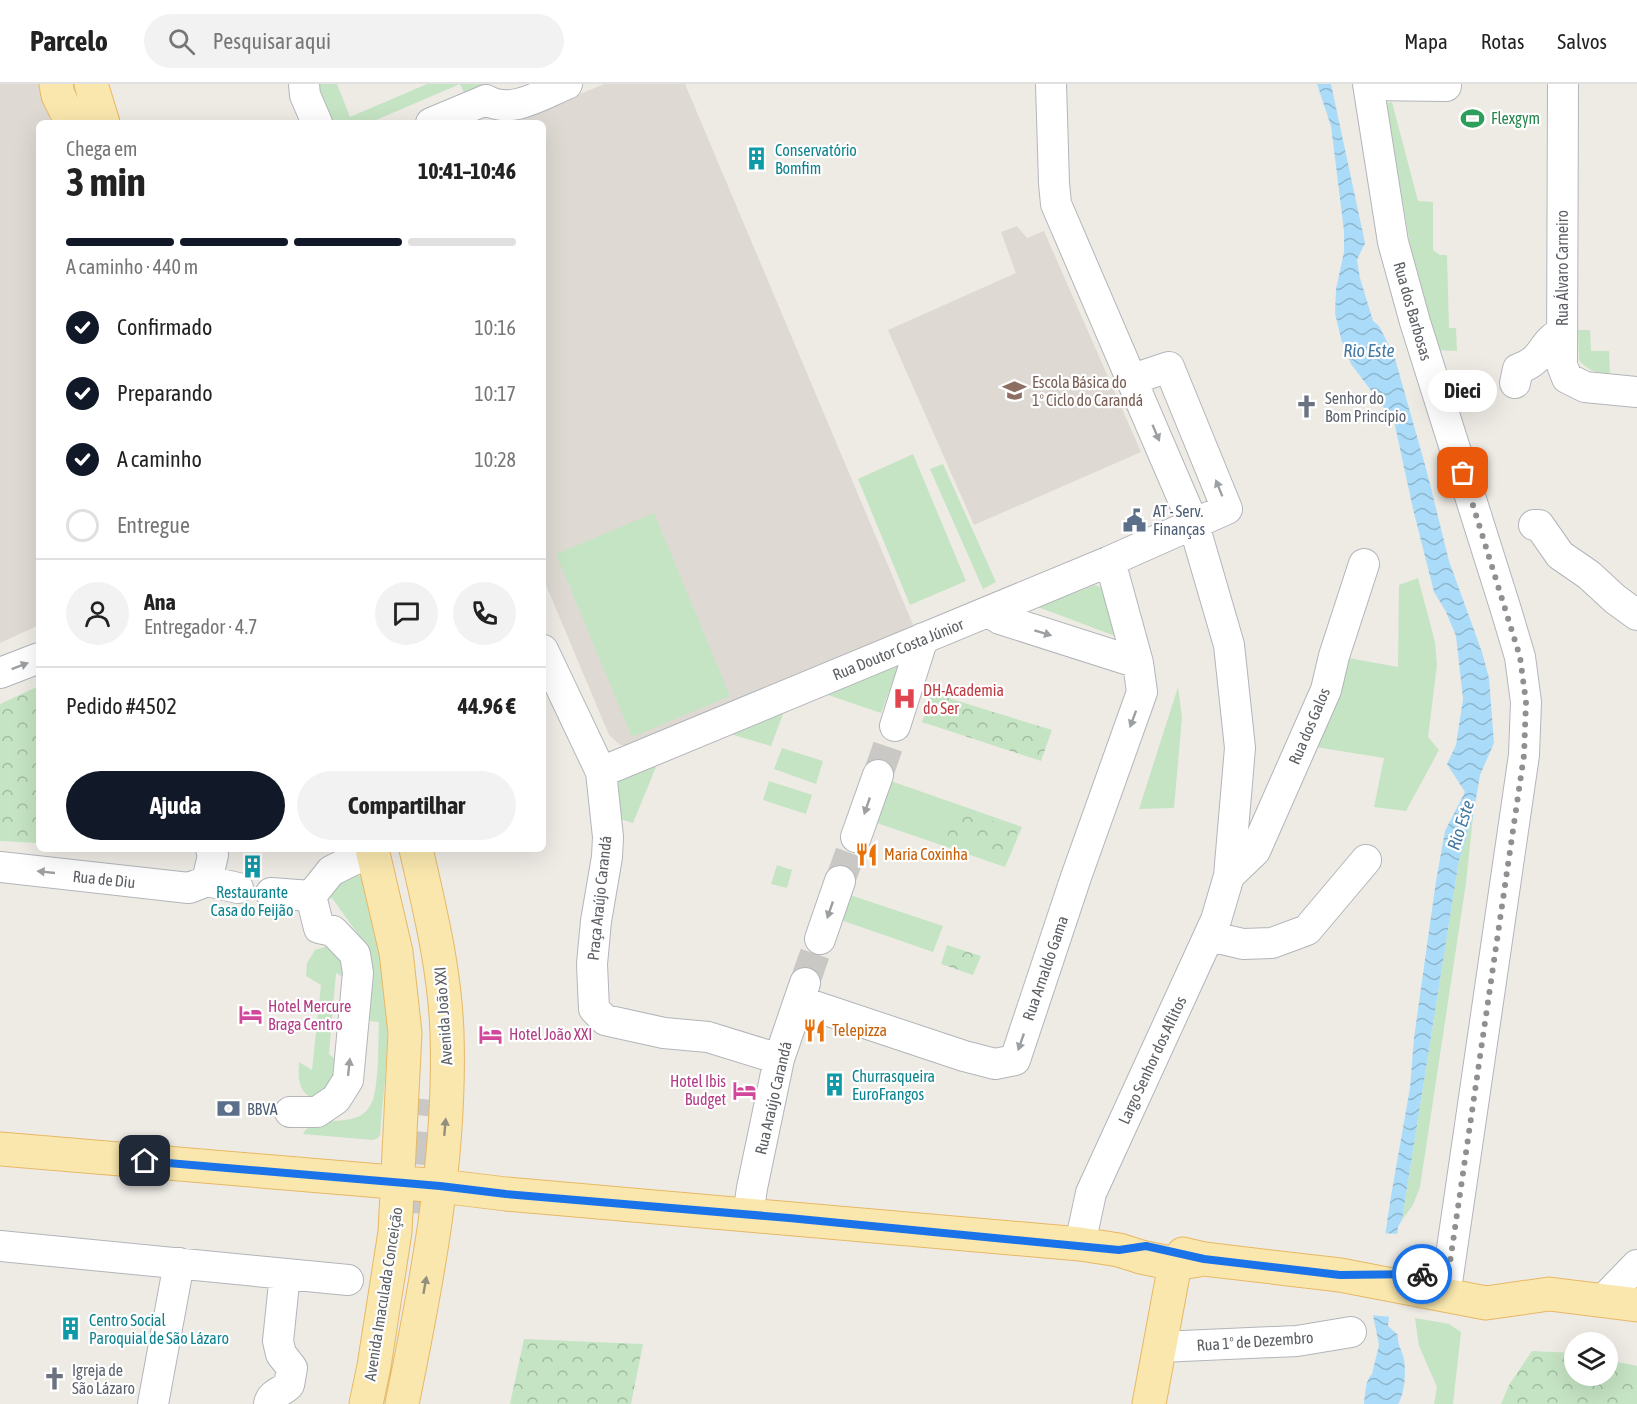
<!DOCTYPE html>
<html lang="pt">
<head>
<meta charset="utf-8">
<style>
	:root { --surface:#fff; --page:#f2f2f2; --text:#222; --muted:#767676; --line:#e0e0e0; --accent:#111827 }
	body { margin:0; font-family:"Asap Condensed",sans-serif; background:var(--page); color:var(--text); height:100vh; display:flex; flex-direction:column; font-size:22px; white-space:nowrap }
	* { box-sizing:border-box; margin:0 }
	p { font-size:20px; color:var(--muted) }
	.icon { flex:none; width:33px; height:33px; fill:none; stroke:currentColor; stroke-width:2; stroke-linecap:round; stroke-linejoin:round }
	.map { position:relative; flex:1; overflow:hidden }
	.sheet { position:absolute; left:36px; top:36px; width:510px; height:732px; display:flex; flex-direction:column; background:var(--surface); border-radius:9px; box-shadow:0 6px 24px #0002 }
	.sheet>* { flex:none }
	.buttons { position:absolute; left:1564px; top:1248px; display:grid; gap:12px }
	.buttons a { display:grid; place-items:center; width:54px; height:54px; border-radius:50%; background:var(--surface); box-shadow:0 6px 24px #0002; font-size:30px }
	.pin { position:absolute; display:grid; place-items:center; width:51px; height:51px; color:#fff; margin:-26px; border-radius:12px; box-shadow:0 3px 9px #0006 }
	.courier { position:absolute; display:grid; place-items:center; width:60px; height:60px; margin:-30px; border:4px solid #1a73e8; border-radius:50%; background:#fff; color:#222; box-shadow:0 2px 8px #0007 }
	.bubble { position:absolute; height:42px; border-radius:21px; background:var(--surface); box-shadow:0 6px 24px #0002; font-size:20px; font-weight:700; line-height:42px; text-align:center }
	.overview em { font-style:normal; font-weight:700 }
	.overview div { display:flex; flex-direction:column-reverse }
	.overview { display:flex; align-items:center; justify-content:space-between; height:102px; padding:0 30px }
	h1 { font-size:39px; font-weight:700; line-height:45px }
	.bar { display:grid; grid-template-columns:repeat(4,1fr); gap:9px 6px; align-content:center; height:72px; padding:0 30px }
	.bar i { height:8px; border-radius:4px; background:var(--line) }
	.bar .selected { background:var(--accent) }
	.bar p { grid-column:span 4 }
	.line { display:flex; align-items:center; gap:15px; padding:0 30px; border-top:2px solid var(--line) }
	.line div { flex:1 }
	.round { display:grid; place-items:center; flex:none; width:63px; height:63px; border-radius:32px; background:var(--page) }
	ol { padding:0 30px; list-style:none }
	li { display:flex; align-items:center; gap:18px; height:66px }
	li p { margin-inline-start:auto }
	li .icon { padding:6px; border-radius:50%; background:var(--accent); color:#fff; stroke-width:4 }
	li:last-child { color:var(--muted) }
	li i { width:33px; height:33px; border:3px solid var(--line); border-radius:50% }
	.button { display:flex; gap:12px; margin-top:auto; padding:12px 30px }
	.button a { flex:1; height:69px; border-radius:36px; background:var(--accent); color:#fff; font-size:24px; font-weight:700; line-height:69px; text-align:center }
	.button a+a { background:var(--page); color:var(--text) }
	header { display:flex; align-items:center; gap:36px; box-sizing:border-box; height:84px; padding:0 30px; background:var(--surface); border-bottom:2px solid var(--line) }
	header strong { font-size:28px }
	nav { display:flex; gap:33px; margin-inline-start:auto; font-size:21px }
	.search { width:420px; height:54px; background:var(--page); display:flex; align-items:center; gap:15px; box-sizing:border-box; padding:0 21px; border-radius:33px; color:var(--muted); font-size:22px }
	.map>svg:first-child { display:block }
	.education { fill:#dedad3 }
	.green { fill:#c5e4c3 }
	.forest { fill:url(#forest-crowns) }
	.water { fill:url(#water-waves) }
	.pier { fill:#eeebe5 }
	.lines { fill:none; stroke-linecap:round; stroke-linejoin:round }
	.minor-tunnel { stroke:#cac8c5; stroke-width:30; stroke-dasharray:30 15; stroke-linecap:butt }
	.major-tunnel { stroke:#cac8c5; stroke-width:33; stroke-dasharray:33 16; stroke-linecap:butt }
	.minor-casing { stroke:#b2b5b9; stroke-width:32 }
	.major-casing { stroke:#e7b865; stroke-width:35 }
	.minor { stroke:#fff; stroke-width:30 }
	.major { stroke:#f9e7ae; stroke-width:33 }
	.oneway { fill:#9da0a2 }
	.oneway2 { fill:#938f7e }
	.done { stroke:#8f9191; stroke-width:6; stroke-dasharray:0 10.8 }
	.route { stroke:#1a73e8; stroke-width:8 }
	.labels { text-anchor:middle; stroke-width:4.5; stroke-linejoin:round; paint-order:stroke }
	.leisure-label { font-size:16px; fill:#27864d; stroke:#fff; text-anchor:start }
	.culture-label { font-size:16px; fill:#0d838f; stroke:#fff; text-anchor:start }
	.street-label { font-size:16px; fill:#5c6064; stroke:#fff }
	.education-label { font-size:16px; fill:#785e54; stroke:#fff; text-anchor:start }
	.worship-label { font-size:16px; fill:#5b616d; stroke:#fff; text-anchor:start }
	.service-label { font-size:16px; fill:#4e5e75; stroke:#fff; text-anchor:start }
	.health-label { font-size:16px; fill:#be3a42; stroke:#fff; text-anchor:start }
	.food-label { font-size:16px; fill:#c56008; stroke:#fff; text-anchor:start }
	.hotel-label { font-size:16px; fill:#b23c85; stroke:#fff; text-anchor:start }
	.water-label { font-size:18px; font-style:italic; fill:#4579a2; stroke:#fff }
</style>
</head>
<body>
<header>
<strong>Parcelo</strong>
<div class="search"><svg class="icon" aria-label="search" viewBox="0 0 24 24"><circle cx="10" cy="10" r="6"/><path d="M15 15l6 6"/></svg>Pesquisar aqui</div>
<nav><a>Mapa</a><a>Rotas</a><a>Salvos</a></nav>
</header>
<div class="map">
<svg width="1637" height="1320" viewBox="0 0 1637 1320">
	<defs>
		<pattern id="forest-crowns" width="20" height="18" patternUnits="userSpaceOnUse" patternTransform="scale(1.5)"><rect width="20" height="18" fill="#c5e4c3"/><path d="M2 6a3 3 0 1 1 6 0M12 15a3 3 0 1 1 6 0" fill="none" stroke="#a3bca2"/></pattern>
		<pattern id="water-waves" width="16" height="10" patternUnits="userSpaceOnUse" patternTransform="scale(1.5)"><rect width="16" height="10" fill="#aadcf9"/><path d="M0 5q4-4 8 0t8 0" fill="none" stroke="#8eb6cd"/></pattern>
	</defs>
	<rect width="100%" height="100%" fill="#eeebe5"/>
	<path class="education" d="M0 0H44L55 39H39V541L0 559Z
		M604 0H685L914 543 635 661H620L609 651 543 494V39H511Z
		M1017 142 1027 154 1044 147 1141 368 974 441 888 246 1016 189 1001 148Z"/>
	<path class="green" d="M320 0H337L350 33 427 0H483V7L469 19 460 0 369 39H331L319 9Z
		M1392 18 1418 117 1433 118V166L1440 171H1447L1449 244H1456L1457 267 1438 266 1418 207 1386 19Z
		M1578 246H1590L1591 267H1609L1610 289C1597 290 1587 286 1579 276Z
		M913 370 966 497 910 521 858 395Z
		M943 380 996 498 983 505 930 385Z
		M654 429 730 612 632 653 556 470Z
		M1418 494 1435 558 1437 581 1428 653 1439 666 1406 727 1374 723 1384 674 1309 662 1343 573 1398 583 1399 501Z
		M1095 501 1108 506 1115 552 1038 523Z
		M900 578 881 629 819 608Z
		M1178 603 1182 633 1174 724 1139 725Z
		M786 622 771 662 727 649Z
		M782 664 823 677 816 700 774 685Z
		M647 681 656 683 633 739 620 735 618 696Z
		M888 696 1022 743 1005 783 874 738Z
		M769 697 812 711 806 730 763 716Z
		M1473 733 1466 799 1420 1103 1413 1121 1402 1136 1459 776Z
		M777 781 792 786 787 804 771 800Z
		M350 787 364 794C373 839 384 885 387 931 389 971 383 1011 380 1051L378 1054 373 1056 303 1050C318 1025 358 1050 372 1018 379 1002 378 958 379 938L370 937 365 872 370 867 332 814 324 815Z
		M844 809 943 842 933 868 835 834Z
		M331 861 340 864 350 897 336 889 329 970 343 982V991L315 1015C298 1009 298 994 299 978L312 986 321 901 306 892 307 879 315 866Z
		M1415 1234 1449 1240 1461 1248 1453 1320H1434L1437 1303 1419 1262Z"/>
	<path class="forest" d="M39 602V736L36 759 0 757V620Z
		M932 609 1052 646 1041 677 922 638Z
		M958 725 1018 746 1008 774 947 752Z
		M947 861 981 872 973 891 941 880Z
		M524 1255 643 1260 631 1320H510Z
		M1532 1267 1575 1269V1292H1608V1276L1637 1282V1320H1501L1509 1301Z"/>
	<path class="water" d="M1317 0H1331L1365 159 1357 176 1360 194 1373 237 1379 242 1394 271 1427 388 1449 477 1482 568 1489 594 1494 659 1480 691 1473 733 1459 776 1402 1136 1398 1143 1388 1242 1398 1251C1397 1261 1402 1266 1404 1275 1406 1288 1405 1309 1398 1320H1364C1365 1311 1365 1296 1372 1290L1379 1261 1373 1231 1391 1112 1410 1004 1414 954 1436 797 1445 747 1465 708 1447 680 1456 661 1463 615 1456 552 1446 528 1434 508 1413 425 1394 337 1351 280 1341 255 1335 229 1336 205 1344 168V147L1331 42Z"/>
	<path class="pier" d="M1382 1149 1400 1150 1392 1233 1370 1231Z"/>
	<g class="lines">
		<path class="minor-tunnel" d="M878 691 895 642
			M840 797 856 753
			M805 898 820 855"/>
		<path class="major-tunnel" d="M411 1129 422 1015"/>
		<defs>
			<path id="minor" d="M304 0 305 11 317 39
				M1051 0 1054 99 1056 120 1194 441 1229 561 1240 664 1229 792 1216 836 1091 1109 1080 1160
				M1368 0 1393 158 1415 238 1506 526 1520 573 1526 618 1524 671 1448 1192
				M1563 0 1562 281 1567 294 1585 303 1637 308
				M1369 1 1446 2V0
				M486 16C512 31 542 10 567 0
				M431 39 486 16
				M1515 299 1518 285C1546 276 1540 258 1562 249
				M1534 441H1539L1560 471 1589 491 1615 515 1637 531
				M989 528 1000 535 1138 579
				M543 566 601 688 608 753 607 773 596 837 592 880 594 925 605 936 664 949 708 953 779 975
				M0 589 39 574
				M895 642 923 554
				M601 688 1110 477 1227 425 1169 283 1133 295
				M856 753 878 691
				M0 783 189 804 207 797 238 804
				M1229 792 1255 767 1326 606 1334 572 1364 480
				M207 797 213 771 211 765
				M271 809 311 812
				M311 812 331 787 351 777 373 768
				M1209 852 1243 860 1272 859 1307 846 1366 776
				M820 855 840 797
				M799 917 964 972 995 980 1015 976 1076 793 1142 608 1138 579 1110 477
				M290 1028H317L336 1015 348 996 358 889 355 870 333 847 319 844 311 812
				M748 1131 752 1104 779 975 805 899
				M0 1162 348 1196
				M1602 1217 1637 1181
				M1160 1263 1297 1257 1351 1248
				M153 1320 179 1179
				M269 1320C271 1309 282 1308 289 1301L292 1284 281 1270 278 1257 285 1190"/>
			<path id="major" d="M56 0 58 11 72 39
				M91 0 103 39
				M0 1065 440 1102 506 1110 1080 1160 1119 1166 1141 1173 1175 1180 1204 1175
				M1183 1170 1204 1175 1340 1191 1486 1219 1549 1210 1637 1221
				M366 1320 374 1282 395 1148 405 949 396 868 372 765
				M402 1320C427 1198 451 1074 447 949 445 887 430 826 416 765
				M1149 1320 1175 1180"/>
		</defs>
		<use href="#minor" class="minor-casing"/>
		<use href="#major" class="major-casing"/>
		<use href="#minor" class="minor"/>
		<use href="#major" class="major"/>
	</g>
	<defs><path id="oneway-solid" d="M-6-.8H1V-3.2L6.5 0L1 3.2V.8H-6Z" transform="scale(1.5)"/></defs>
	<g class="oneway">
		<use href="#oneway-solid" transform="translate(1156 349) rotate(67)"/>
		<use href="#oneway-solid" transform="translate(1219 404) rotate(-112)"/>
		<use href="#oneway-solid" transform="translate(1043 549) rotate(17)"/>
		<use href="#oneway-solid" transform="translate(20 582) rotate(-21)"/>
		<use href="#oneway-solid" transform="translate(1133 635) rotate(110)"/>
		<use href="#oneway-solid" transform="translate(867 722) rotate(109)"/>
		<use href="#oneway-solid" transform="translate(46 788) rotate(-174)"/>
		<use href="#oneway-solid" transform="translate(830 826) rotate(109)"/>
		<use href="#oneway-solid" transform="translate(1021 958) rotate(109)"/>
		<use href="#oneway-solid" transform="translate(349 983) rotate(-84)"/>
	</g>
	<g class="oneway2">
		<use href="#oneway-solid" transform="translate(445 1043) rotate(-85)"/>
		<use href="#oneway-solid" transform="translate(425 1201) rotate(-80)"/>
	</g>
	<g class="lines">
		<path class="done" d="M1422 1190 1448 1192 1524 671 1526 618 1520 573 1463 389"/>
		<path class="route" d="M145 1077 440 1102 506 1110 789 1134 1119 1166 1146 1162 1204 1175 1340 1191 1422 1190"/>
	</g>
	<defs>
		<symbol id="stadium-bare" viewBox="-9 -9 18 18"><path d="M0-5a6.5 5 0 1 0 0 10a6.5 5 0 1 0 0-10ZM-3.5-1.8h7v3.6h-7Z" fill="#2e9e5b" stroke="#fff" stroke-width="2.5" paint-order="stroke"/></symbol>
		<symbol id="building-bare" viewBox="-9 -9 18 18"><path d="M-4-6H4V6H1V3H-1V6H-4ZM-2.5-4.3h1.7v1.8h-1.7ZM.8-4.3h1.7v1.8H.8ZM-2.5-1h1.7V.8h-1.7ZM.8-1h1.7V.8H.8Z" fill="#0f9aa8" stroke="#fff" stroke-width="2.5" paint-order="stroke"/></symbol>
		<symbol id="school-bare" viewBox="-9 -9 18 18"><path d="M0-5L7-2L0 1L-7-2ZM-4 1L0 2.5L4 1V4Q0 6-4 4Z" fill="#8d6e63" stroke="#fff" stroke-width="2.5" paint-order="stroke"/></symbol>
		<symbol id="church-bare" viewBox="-9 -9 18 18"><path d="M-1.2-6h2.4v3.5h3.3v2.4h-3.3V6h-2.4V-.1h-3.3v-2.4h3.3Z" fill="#6b7280" stroke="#fff" stroke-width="2.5" paint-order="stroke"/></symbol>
		<symbol id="civic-bare" viewBox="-9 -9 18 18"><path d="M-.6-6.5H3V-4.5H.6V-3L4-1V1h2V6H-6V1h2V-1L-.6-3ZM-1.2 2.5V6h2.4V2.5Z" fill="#5c6f8a" stroke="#fff" stroke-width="2.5" paint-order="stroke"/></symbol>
		<symbol id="hospital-bare" viewBox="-9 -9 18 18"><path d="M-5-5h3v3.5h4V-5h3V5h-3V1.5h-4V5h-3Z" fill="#e0444e" stroke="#fff" stroke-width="2.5" paint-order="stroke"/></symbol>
		<symbol id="restaurant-bare" viewBox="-9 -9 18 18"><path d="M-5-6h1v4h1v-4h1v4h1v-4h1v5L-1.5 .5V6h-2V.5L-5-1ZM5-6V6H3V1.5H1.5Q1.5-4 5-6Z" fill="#e8710a" stroke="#fff" stroke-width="2.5" paint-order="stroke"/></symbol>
		<symbol id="hotel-bare" viewBox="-9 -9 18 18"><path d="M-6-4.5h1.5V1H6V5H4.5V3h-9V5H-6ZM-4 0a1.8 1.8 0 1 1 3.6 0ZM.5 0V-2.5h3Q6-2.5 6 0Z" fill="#d1479c" stroke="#fff" stroke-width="2.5" paint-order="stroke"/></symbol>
		<symbol id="bank-bare" viewBox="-9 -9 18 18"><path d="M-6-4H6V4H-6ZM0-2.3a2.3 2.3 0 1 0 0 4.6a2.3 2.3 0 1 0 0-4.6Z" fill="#5c6f8a" stroke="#fff" stroke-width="2.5" paint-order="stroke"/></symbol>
	</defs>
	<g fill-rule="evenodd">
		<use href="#stadium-bare" x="1456" y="18" width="33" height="33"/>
		<use href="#building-bare" x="740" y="58" width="33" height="33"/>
		<use href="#school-bare" x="998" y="290" width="33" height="33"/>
		<use href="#church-bare" x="1290" y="306" width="33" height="33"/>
		<use href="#civic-bare" x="1118" y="420" width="33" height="33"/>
		<use href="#hospital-bare" x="888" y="598" width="33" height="33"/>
		<use href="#restaurant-bare" x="850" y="754" width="33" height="33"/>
		<use href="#building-bare" x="236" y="766" width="33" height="33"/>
		<use href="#hotel-bare" x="234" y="914" width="33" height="33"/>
		<use href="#restaurant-bare" x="798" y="930" width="33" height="33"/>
		<use href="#hotel-bare" x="474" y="934" width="33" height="33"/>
		<use href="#building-bare" x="818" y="984" width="33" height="33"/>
		<use href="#hotel-bare" x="728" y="990" width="33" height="33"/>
		<use href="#bank-bare" x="212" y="1008" width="33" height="33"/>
		<use href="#building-bare" x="54" y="1228" width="33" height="33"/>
		<use href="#church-bare" x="38" y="1278" width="33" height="33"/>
	</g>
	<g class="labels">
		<g class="leisure-label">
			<text x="1491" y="40">Flexgym</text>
		</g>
		<g class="culture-label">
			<text x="775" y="72">Conservatório<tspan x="775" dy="18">Bomfim</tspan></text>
			<text x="252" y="814" text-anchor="middle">Restaurante<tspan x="252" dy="18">Casa do Feijão</tspan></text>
			<text x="852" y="998">Churrasqueira<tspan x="852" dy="18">EuroFrangos</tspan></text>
			<text x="89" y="1242">Centro Social<tspan x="89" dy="18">Paroquial de São Lázaro</tspan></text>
		</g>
		<g class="street-label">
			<text transform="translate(1562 184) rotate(-90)" y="6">Rua Álvaro Carneiro</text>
			<text transform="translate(1413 227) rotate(74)" y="6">Rua dos Barbosas</text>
			<text transform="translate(898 565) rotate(-22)" y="6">Rua Doutor Costa Júnior</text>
			<text transform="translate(1309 642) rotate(-67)" y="6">Rua dos Galos</text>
			<text transform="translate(104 795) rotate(6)" y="6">Rua de Diu</text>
			<text transform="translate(599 814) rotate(-84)" y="6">Praça Araújo Carandá</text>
			<text transform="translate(1045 884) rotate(-71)" y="6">Rua Arnaldo Gama</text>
			<text transform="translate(443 932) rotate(-94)" y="6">Avenida João XXI</text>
			<text transform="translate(1152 976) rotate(-65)" y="6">Largo Senhor dos Aflitos</text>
			<text transform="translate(773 1014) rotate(-77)" y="6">Rua Araújo Carandá</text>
			<text transform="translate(383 1210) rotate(-81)" y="6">Avenida Imaculada Conceição</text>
			<text transform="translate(1255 1257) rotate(-4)" y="6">Rua 1º de Dezembro</text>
		</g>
		<g class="education-label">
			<text x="1032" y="304">Escola Básica do<tspan x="1032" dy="18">1º Ciclo do Carandá</tspan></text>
		</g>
		<g class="worship-label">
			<text x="1325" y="320">Senhor do<tspan x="1325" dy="18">Bom Princípio</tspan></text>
			<text x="72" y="1292">Igreja de<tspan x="72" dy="18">São Lázaro</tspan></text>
		</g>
		<g class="service-label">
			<text x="1153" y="433">AT - Serv.<tspan x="1153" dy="18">Finanças</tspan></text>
			<text x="247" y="1031">BBVA</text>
		</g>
		<g class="health-label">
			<text x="923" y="612">DH-Academia<tspan x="923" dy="18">do Ser</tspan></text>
		</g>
		<g class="food-label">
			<text x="884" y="776">Maria Coxinha</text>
			<text x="832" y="952">Telepizza</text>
		</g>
		<g class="hotel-label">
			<text x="268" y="928">Hotel Mercure<tspan x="268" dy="18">Braga Centro</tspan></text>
			<text x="509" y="956">Hotel João XXI</text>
			<text x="726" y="1003" text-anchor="end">Hotel Ibis<tspan x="726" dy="18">Budget</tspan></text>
		</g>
		<g class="water-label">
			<text x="1369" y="273">Rio Este</text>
			<text transform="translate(1461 741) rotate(-72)" y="6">Rio Este</text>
		</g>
	</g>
</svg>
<div class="buttons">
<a><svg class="icon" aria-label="layers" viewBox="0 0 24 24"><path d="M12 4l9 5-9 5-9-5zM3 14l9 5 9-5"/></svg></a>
</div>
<div class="pin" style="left:1463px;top:389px;background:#ea580c"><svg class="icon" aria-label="bag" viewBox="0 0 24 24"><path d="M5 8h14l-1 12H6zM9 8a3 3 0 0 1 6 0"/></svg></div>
<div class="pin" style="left:145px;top:1077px;background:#1f2937"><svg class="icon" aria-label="home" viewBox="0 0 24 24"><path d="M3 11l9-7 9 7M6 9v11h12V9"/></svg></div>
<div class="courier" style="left:1422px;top:1190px"><svg class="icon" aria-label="bike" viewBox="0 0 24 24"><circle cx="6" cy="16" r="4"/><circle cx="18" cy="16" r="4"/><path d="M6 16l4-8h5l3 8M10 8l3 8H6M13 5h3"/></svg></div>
<div class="bubble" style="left:1428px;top:286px;width:69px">Dieci</div>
<section class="sheet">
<div class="overview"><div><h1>3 min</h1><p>Chega em</p></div><em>10:41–10:46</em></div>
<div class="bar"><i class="selected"></i><i class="selected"></i><i class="selected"></i><i></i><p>A caminho · 440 m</p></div>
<ol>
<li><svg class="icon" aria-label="check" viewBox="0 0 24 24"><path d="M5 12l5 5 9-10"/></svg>Confirmado<p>10:16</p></li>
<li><svg class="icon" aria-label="check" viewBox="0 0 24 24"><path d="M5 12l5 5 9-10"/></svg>Preparando<p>10:17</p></li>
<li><svg class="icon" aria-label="check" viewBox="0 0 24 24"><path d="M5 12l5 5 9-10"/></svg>A caminho<p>10:28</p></li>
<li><i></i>Entregue</li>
</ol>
<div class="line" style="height:108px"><a class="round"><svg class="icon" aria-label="person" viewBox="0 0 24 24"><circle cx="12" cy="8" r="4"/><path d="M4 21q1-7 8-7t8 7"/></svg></a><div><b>Ana</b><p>Entregador · 4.7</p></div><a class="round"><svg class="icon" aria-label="chat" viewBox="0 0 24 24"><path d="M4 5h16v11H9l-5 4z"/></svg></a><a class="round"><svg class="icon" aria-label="phone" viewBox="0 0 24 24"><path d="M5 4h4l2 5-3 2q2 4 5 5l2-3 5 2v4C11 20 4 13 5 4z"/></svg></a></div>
<div class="line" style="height:78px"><div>Pedido #4502</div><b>44.96 €</b></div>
<div class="button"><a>Ajuda</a><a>Compartilhar</a></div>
</section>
</div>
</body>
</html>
